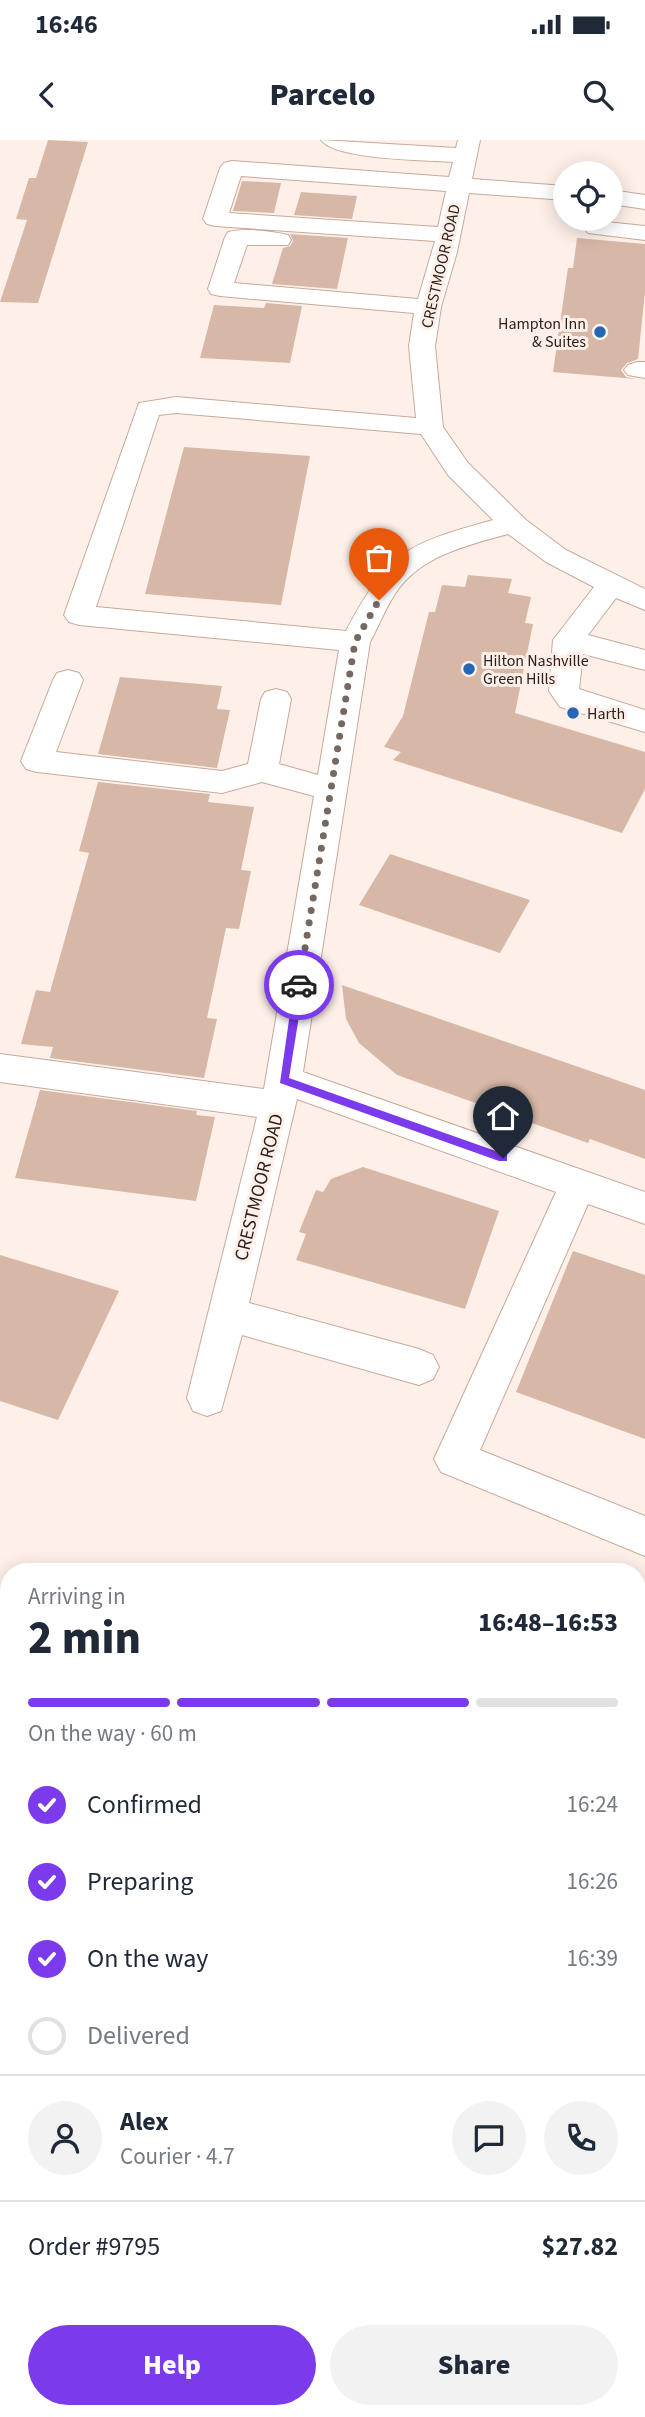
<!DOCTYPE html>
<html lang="en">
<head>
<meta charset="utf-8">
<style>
	:root { --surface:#fff; --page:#f2f2f3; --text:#1f2937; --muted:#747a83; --line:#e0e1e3; --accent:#7c3aed }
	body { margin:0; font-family:"Source Sans 3",sans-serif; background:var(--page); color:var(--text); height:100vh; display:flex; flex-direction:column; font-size:26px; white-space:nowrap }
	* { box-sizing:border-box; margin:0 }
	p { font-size:23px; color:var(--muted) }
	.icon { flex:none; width:38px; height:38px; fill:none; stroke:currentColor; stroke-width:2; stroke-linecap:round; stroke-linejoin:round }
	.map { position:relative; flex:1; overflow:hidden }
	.side { position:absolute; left:0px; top:1423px; width:646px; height:856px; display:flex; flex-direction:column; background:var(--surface); border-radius:28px 28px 0 0; box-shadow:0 4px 18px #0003 }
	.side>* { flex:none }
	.tools { position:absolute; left:553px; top:21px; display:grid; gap:14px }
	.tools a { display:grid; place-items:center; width:70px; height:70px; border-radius:50%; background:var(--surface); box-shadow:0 4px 18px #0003; font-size:35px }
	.pin { position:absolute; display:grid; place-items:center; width:60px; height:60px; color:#fff; margin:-72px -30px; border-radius:50% 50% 50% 0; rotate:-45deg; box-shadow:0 0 7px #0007 }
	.pin .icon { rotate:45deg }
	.courier { position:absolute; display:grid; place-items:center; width:70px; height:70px; margin:-35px; border:5px solid #7c3aed; border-radius:50%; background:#fff; color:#222; box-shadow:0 2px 9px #0007 }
	.headline em { font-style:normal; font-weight:800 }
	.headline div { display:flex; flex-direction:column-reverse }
	.headline { display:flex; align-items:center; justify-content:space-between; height:119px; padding:0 28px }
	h1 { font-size:46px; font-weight:800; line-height:52px }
	.bar { display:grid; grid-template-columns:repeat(4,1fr); gap:10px 7px; align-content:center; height:84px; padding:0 28px }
	.bar i { height:9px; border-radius:5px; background:var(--line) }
	.bar .selected { background:var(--accent) }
	.bar p { grid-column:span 4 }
	.line { display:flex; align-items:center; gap:18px; padding:0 28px; border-top:2px solid var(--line) }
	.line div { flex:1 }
	.round { display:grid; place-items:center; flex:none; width:74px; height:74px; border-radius:37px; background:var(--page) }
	ol { padding:0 28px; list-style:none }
	li { display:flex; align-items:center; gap:21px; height:77px }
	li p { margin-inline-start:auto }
	li .icon { padding:7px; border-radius:50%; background:var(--accent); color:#fff; stroke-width:4 }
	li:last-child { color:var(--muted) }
	li i { width:38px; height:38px; border:4px solid var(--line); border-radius:50% }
	.button { display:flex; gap:14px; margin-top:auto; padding:14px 28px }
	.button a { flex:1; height:80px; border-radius:42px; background:var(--accent); color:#fff; font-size:28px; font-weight:800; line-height:80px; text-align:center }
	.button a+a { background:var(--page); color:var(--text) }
	.status { display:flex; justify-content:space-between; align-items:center; height:49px; padding:0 35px; background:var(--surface); direction:ltr }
	.status svg { height:19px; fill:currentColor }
	header { display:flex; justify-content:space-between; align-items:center; height:91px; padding:0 28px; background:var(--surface); font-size:32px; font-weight:800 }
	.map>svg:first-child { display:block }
	.building { fill:#d7b7a6 }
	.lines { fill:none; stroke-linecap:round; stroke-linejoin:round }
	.minor-casing { stroke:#c9a998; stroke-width:2 }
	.minor { fill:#fff; fill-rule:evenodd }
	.route { fill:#7c3aed }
	.done { stroke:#746861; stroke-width:7; stroke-dasharray:0 12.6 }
	.poi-dot { fill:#2566b7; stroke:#fef0e9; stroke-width:2.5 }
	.labels { text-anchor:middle; stroke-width:6; stroke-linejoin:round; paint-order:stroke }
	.far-street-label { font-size:16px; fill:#2a1e18; stroke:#fef0e9 }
	.far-poi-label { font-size:16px; fill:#2a1e18; stroke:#fef0e9; text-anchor:start }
	.street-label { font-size:19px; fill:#2a1e18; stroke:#fef0e9 }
</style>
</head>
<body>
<div class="status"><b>16:46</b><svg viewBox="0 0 49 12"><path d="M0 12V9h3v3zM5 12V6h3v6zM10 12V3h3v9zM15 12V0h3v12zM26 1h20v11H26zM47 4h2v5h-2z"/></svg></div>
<header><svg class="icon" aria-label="back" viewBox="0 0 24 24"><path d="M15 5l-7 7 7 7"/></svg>Parcelo<svg class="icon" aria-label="search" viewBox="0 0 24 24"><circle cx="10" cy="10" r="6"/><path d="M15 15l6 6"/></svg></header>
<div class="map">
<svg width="645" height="2277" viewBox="0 0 645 2277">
	<rect width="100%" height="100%" fill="#fef0e9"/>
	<path class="building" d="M48 0 88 2 38 163 0 162 27 80 16 79 29 38H36Z
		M242 41 281 43 274 73 233 71Z
		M301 52 357 56 352 79 294 75Z
		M290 94 348 98 337 149 272 144 283 108 290 106 293 101Z
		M577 98 645 104V152L638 219 627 223 621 230 626 237 636 239 553 232 568 128H573Z
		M266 163 302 166 290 223 200 218 214 165 264 168Z
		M184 307 310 316 281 465 145 454Z
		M468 435 512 439 508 453 531 457 525 483 533 484 515 573 645 612V649L622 693 393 620 401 612 384 607 403 576 429 472H435L442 445 465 447Z
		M120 537 222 546 217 569 230 570 217 628 98 614Z
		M98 642 210 654 208 662 254 667 241 730 251 731 239 789 226 788 207 878 217 879 204 938 50 918 53 907 21 904 36 850 50 852 89 713 79 711Z
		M390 714 530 760 500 813 359 765Z
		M342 845 645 950V1019L590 999 588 1003 397 935 359 903 346 879Z
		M40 950 197 971 196 975 215 977 196 1061 15 1038Z
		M363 1027 499 1071 465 1169 296 1120 306 1094 299 1092 316 1050 323 1052 331 1039Z
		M573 1111 645 1135V1299L516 1252Z
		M0 1115 119 1151 58 1280 0 1261Z"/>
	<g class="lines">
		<defs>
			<path id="minor" d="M321 0 456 8 458 0H480L472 39 565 46V60L469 53 457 112 441 167 435 206 443 287 468 323 526 380 566 410 645 449V470L616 458 588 495 645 510V530L583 514 579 549 645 570V592L560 567 549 551 553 500 594 447 546 422 508 394C468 405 419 416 395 454 385 469 379 486 370 502L303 932 645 1052V1084L588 1064 480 1310 645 1376V1416L441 1332 434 1319 556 1052 297 959 249 1163 419 1209 433 1215 439 1227 433 1239 419 1245 242 1195 221 1271 207 1276 193 1271 187 1258 257 977 0 942V914L264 949 314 656 262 642 222 653 37 632 26 629 21 621 53 540 57 533 68 530 79 533 83 540 56 612 222 631 248 624 261 559 265 552 276 549 287 552 291 559 279 624 318 635 339 510 79 485 69 482 64 475 139 263 176 257 416 278 409 206 414 173 220 156 211 154 208 149 225 97 228 92C246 88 270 91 288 95L291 100 288 105H247L234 143 418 159 435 101 215 86 207 84 203 79 220 28 224 23 232 21 449 37 453 22C427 20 335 20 321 0ZM241 36 446 51 438 87 229 73ZM176 273 421 294 448 335 493 380C407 404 389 410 346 491L96 467 159 275Z
				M611 50 645 55V69L611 64Z
				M596 81 645 86V100L588 93 584 88 588 83Z
				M637 222H645V238L628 235 624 230 628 225Z
				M0 1823 9 1826V1877L0 1873Z
				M637 2247 645 2251V2277H602L599 2270H637Z"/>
		</defs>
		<use href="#minor" class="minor-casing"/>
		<use href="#minor" class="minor"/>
	</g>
	<path class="route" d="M299 841 304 845 289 938 507 1015V1021H499L280 943 294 845Z"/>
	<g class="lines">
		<path class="done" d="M299 845 355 502 379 460"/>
	</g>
	<g class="poi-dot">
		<circle cx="600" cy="192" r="7"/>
		<circle cx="469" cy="529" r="7"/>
		<circle cx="573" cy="573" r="7"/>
	</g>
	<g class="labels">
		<g class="far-street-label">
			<text transform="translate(440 126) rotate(-77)" y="6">CRESTMOOR ROAD</text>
		</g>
		<g class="far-poi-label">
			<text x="586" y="189" text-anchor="end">Hampton Inn<tspan x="586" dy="18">&amp; Suites</tspan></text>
			<text x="483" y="526">Hilton Nashville<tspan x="483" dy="18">Green Hills</tspan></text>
			<text x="587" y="579">Harth</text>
		</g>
		<g class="street-label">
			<text transform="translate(258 1047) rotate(-76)" y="7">CRESTMOOR ROAD</text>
		</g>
	</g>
</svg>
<div class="tools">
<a><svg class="icon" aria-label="locate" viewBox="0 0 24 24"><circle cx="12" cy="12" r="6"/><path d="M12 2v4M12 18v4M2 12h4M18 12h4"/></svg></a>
</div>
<div class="pin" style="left:379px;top:460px;background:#ea580c"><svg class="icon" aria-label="bag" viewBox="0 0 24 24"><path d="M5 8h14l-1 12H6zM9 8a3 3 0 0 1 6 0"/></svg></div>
<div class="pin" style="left:503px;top:1018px;background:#1f2937"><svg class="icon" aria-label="home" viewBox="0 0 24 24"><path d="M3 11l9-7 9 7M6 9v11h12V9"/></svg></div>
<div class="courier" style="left:299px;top:845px"><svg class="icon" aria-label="car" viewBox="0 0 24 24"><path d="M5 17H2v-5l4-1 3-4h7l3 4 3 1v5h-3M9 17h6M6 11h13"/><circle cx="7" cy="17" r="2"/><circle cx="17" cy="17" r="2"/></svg></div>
<section class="side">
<div class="headline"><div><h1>2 min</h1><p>Arriving in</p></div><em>16:48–16:53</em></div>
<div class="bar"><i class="selected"></i><i class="selected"></i><i class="selected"></i><i></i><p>On the way · 60 m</p></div>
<ol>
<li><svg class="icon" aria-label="check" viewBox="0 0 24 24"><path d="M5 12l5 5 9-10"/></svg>Confirmed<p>16:24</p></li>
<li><svg class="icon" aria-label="check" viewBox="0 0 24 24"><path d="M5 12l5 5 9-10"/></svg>Preparing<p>16:26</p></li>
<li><svg class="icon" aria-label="check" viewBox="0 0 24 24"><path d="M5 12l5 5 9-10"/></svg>On the way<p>16:39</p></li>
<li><i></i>Delivered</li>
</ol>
<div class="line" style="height:126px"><a class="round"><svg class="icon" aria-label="person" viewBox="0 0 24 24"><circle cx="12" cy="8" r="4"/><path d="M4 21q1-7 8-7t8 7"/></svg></a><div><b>Alex</b><p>Courier · 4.7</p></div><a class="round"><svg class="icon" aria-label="chat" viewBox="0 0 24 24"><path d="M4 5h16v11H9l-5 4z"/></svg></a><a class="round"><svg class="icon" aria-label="phone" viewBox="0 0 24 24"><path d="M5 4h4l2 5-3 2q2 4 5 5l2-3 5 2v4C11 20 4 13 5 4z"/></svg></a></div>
<div class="line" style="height:91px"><div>Order #9795</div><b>$27.82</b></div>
<div class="button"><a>Help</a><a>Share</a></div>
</section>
</div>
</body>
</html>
